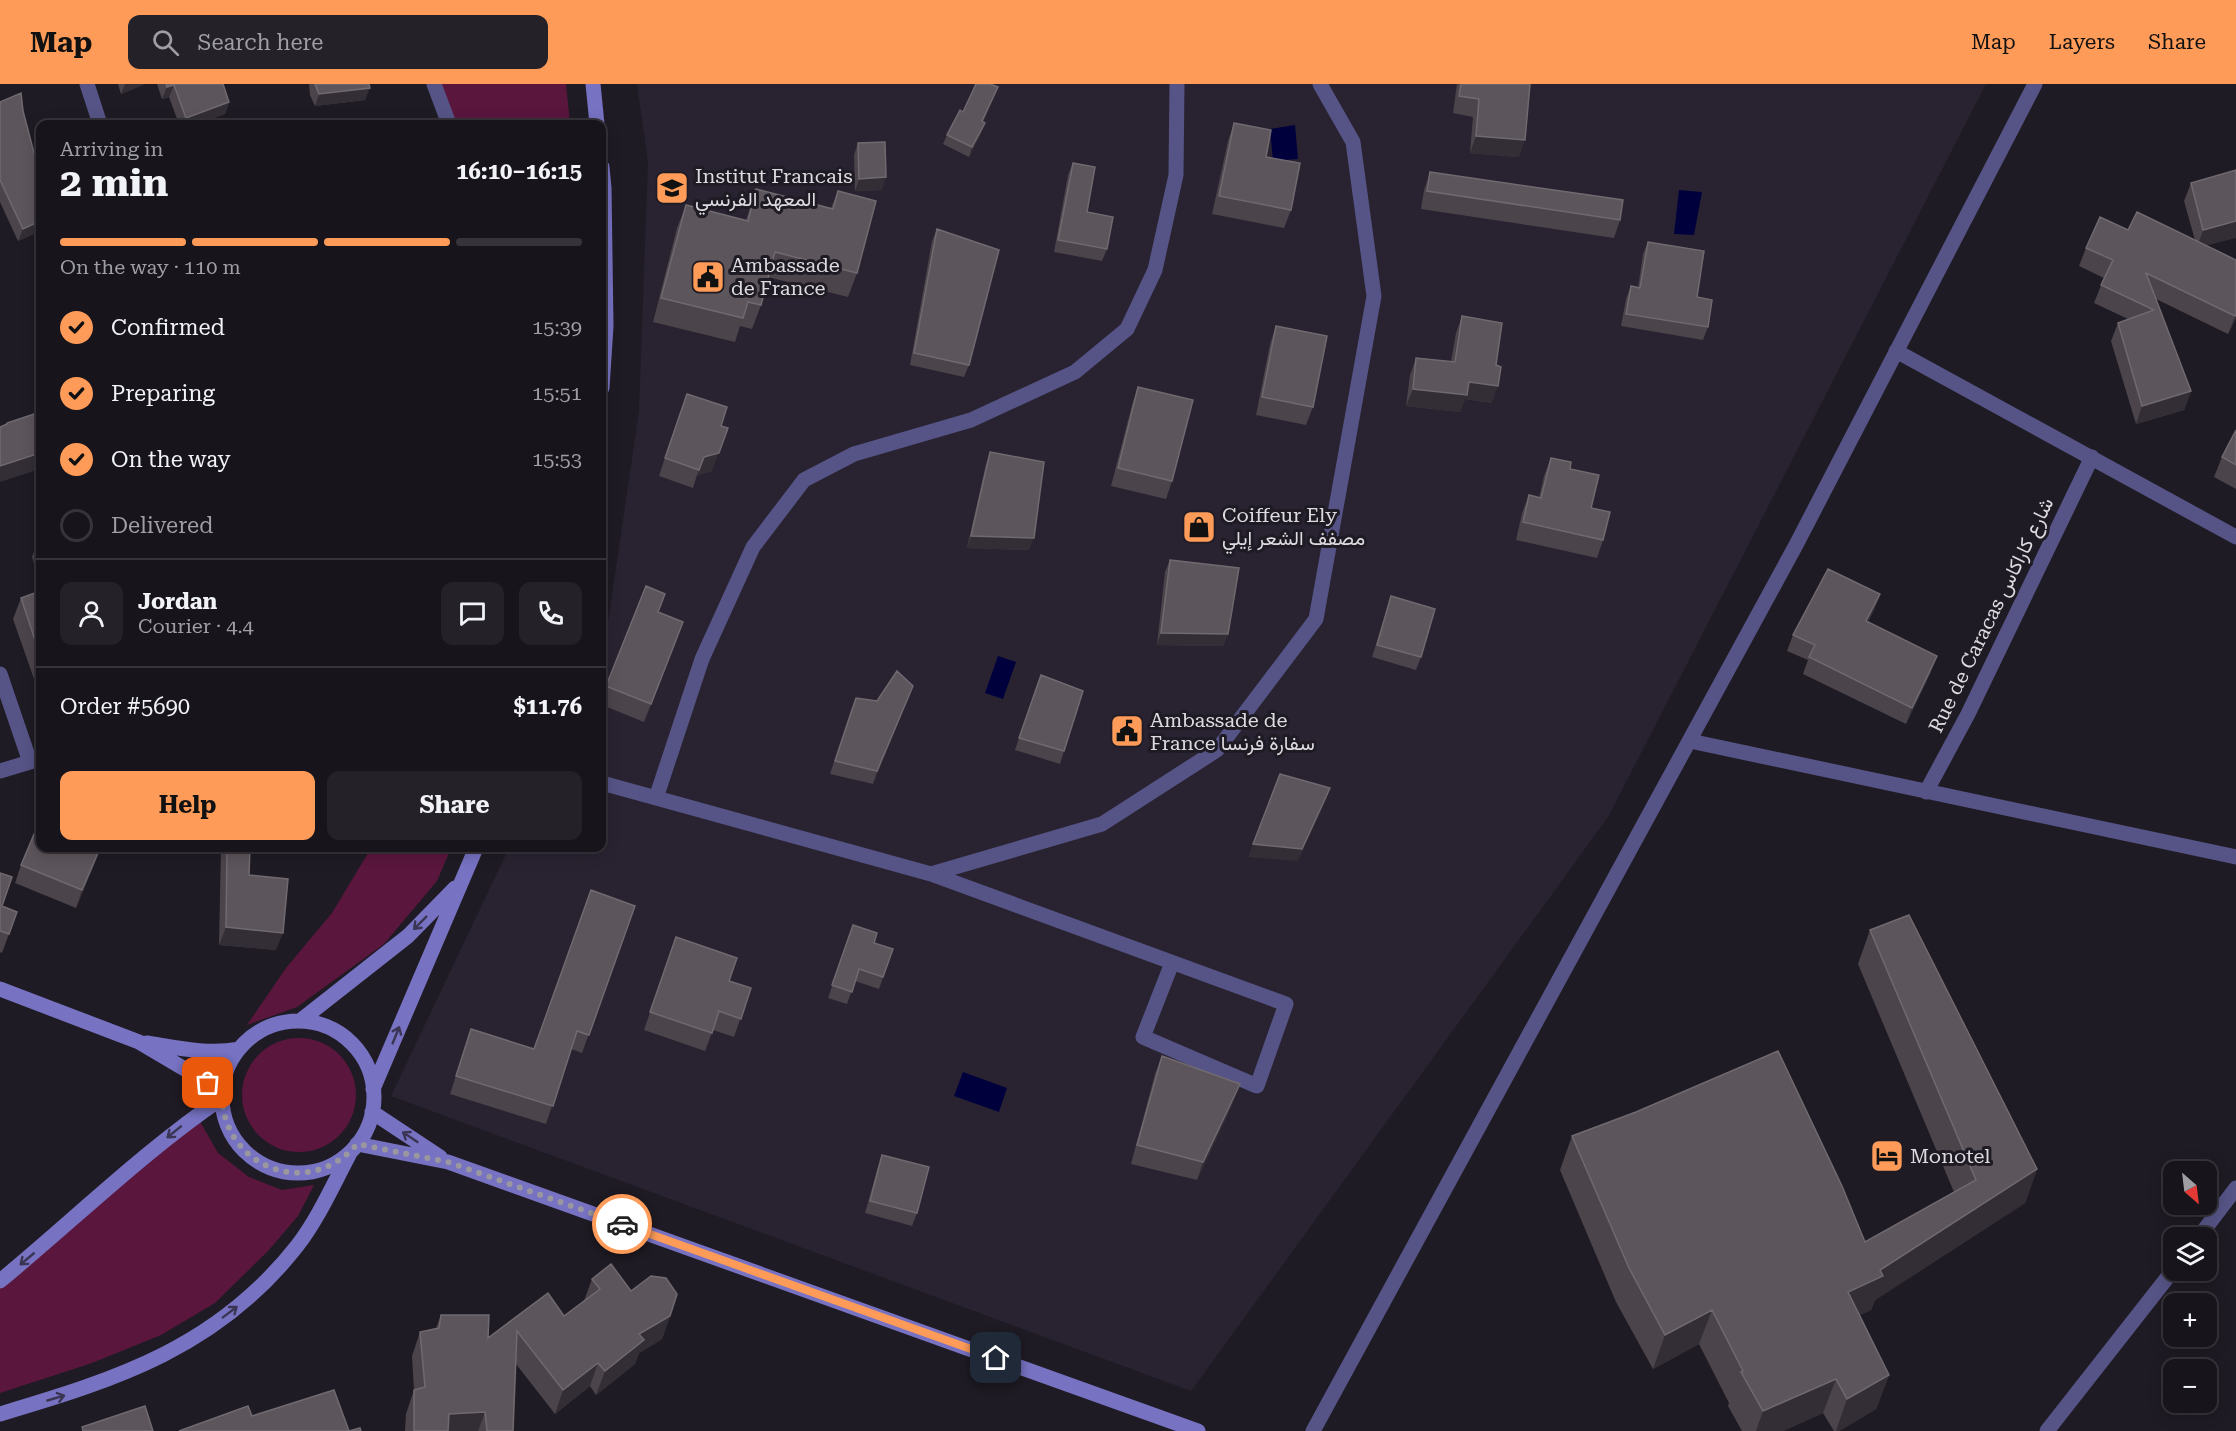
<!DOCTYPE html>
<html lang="en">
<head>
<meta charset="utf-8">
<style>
	:root { --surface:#17141b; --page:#242128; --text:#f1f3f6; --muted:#9e9ea3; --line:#36333a; --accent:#fe9b58 }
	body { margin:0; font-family:"Roboto Serif",Vazirmatn,serif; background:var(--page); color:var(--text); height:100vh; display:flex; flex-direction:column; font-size:22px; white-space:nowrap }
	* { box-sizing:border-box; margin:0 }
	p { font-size:20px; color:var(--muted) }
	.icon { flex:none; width:33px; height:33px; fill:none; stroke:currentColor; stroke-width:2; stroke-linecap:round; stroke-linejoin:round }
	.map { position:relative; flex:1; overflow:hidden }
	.sheet { position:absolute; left:36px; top:36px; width:570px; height:732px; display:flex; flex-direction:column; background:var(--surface); border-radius:12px; box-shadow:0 3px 15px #0003,0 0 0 2px var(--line) }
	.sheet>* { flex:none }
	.needle { width:39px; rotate:152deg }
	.controls { position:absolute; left:2163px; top:1077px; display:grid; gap:12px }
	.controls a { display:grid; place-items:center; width:54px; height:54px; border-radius:12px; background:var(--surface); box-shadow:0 3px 15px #0003,0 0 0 2px var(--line); font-size:30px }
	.pin { position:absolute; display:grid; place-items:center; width:51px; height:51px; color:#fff; margin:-26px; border-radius:12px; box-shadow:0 3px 9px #0006 }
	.courier { position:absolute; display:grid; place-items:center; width:60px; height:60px; margin:-30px; border:4px solid #fe9b58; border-radius:50%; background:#fff; color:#222; box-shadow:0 2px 8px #0007 }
	.headline em { font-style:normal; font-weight:700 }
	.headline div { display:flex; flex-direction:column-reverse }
	.headline { display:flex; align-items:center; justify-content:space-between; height:102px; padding:0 24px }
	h1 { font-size:39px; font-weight:700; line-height:45px }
	.bar { display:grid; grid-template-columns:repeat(4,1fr); gap:9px 6px; align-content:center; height:72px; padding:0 24px }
	.bar i { height:8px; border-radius:4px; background:var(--line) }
	.bar .on { background:var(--accent) }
	.bar p { grid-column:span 4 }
	.line { display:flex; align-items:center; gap:15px; padding:0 24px; border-top:2px solid var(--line) }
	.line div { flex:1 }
	.round { display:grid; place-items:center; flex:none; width:63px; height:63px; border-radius:12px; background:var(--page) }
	ol { padding:0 24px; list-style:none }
	li { display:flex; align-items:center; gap:18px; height:66px }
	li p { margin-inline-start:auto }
	li .icon { padding:6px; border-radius:50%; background:var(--accent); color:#111; stroke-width:4 }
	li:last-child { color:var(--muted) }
	li i { width:33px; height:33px; border:3px solid var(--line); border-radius:50% }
	.action { display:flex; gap:12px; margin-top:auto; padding:12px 24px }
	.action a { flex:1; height:69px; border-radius:12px; background:var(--accent); color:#111; font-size:24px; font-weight:700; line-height:69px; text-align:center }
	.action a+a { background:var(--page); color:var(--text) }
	header { display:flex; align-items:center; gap:36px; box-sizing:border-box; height:84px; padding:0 30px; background:var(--accent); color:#111 }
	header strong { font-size:28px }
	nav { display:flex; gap:33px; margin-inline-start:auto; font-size:21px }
	.search { width:420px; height:54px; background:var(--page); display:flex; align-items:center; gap:15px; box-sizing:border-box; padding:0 21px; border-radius:12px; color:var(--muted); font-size:22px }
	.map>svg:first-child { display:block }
	.built { fill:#292331 }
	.green { fill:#5a163d }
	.water { fill:#00003d }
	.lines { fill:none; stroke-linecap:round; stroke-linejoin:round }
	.street { stroke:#565486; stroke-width:15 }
	.secondary { stroke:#7772c2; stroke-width:15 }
	.wall { fill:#4c444b }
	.shaded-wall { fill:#332d35 }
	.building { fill:#5c555b; stroke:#706a70; stroke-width:1.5 }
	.oneway { stroke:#393553 }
	.done { stroke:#9a989e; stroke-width:6; stroke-dasharray:0 10.8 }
	.route { stroke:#fe9b58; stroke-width:8 }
	.labels { text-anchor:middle; stroke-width:6; stroke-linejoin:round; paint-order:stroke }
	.poi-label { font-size:20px; fill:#dddbe0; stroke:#1f1b24; text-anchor:start }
	.street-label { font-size:20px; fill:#dddbe0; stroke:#1f1b24 }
</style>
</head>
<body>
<header>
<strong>Map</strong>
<div class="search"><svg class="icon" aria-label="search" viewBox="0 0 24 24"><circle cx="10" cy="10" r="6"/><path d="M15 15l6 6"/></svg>Search here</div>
<nav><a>Map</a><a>Layers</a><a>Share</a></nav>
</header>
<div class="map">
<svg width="2236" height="1347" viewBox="0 0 2236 1347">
	<rect width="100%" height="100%" fill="#1f1b24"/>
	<path class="built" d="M637 0H1986L1608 733 1191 1307 391 1012 509 764H602V561L606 552 639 327 648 78Z"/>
	<path class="green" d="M441 0H566L570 40H456Z
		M371 764H451L437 797 384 860 297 923 247 941 286 884 332 829Z
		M242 1011a57 57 0 1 1 114 0a57 57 0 1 1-114 0Z
		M198 1034 218 1069 249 1093 282 1106 314 1101 298 1132 268 1167 215 1219 161 1251 92 1279 0 1309V1201Z"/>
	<path class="water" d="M1295 41 1298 75 1273 77 1270 45Z
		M1679 106 1702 108 1694 151 1674 150Z
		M998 572 1016 578 1003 615 985 609Z
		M963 988 1007 1004 999 1028 954 1012Z"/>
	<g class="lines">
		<path class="street" d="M87 0 100 40
			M434 0 449 40
			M1896 267 2236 453
			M0 590 30 678
			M1690 657 2236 773
			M0 687 40 675
			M602 699 931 790 1102 740 1217 666 1316 535 1374 212 1353 58 1320 0
			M1926 708 1968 630 2092 373
			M656 714 702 575 753 463 804 396 854 370 971 336 1075 288 1127 245 1155 186 1176 91 1177 0
			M931 790 1286 920 1257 1002 1143 953 1172 879
			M2198 1154 2236 1104
			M1313 1347 1796 461 2035 0
			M2047 1347 2174 1185"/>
		<path class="secondary" d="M593 0 597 40
			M602 83 604 104 606 242 602 304
			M0 905 139 958 222 1007
			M300 937 408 852 455 804
			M222 1013a76 76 0 1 1 152 0a76 76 0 1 1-152 0Z
			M147 959C178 964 208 971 239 965
			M373 1005 476 764
			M372 1028 440 1073
			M357 1060 448 1078 1198 1347
			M0 1197C74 1136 143 1068 222 1014
			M0 1330C118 1295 218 1263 297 1162 318 1135 333 1101 349 1071"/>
	</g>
	<path class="wall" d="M118 0H145L121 10Z
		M157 0H223L229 18 225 30 196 40H179L169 13 162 15Z
		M309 0H369L365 16 315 22 310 11Z
		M1457 0H1530L1519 73 1470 69 1473 33 1453 29Z
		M998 3 983 38 981 49 969 73 943 60 947 51 963 28Z
		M0 18 23 27 39 88H40V147L18 157 0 118Z
		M1234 39 1266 73 1291 126 1284 144 1212 130 1228 57Z
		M858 59 882 106 855 107 854 71Z
		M1073 79 1087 128 1107 165 1102 177 1054 168 1068 91Z
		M2236 86 2206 162 2236 176V234L2228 250 2156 215 2191 307 2184 326 2136 340 2111 257 2118 239 2128 235 2094 219 2104 194 2079 182 2086 164 2128 146 2195 156 2184 117 2191 99Z
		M1430 88 1620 136 1614 154 1421 125 1424 106Z
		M756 105 831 124 838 107 857 189 848 213 768 193 761 221 752 245 740 242 735 258 653 238 677 144 686 121 746 136Z
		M937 145 969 281 964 293 910 281 932 157Z
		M1648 158 1697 213 1708 243 1703 256 1621 242 1626 215 1631 202 1638 204 1643 170Z
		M1462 232 1492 319 1465 315 1460 328 1406 322 1410 291 1416 274 1451 277 1456 249Z
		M1276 242 1313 323 1306 341 1256 331 1270 260Z
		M1138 303 1172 397 1166 415 1111 402 1132 321Z
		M680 328 721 342 712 387 697 391 693 404 659 392Z
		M2236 346V405L2214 393 2222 373Z
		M990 368 1029 466 967 464 986 380Z
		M1551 374 1570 385 1591 424 1603 456 1597 474 1516 456 1522 429 1529 411 1539 414 1544 392Z
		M40 452V497L32 473Z
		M1170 476 1228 550 1223 562 1157 561 1165 488Z
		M40 507V612L13 535 21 514Z
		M1880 510 1874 526 1868 538 1931 588 1906 640 1803 590 1808 576 1787 567 1793 551Z
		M1391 512 1421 573 1416 586 1372 573Z
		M659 528 677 556 644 638 602 621V614L606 602Z
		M1041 591 1064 667 1060 680 1015 666Z
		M913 602 873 700 830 690 851 626 877 617Z
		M40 764H101L76 824 15 799 21 781Z
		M221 764H250L249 791 276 866 219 861Z
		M0 789 2 822 17 828 2 869 0 868Z
		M635 822 582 969 571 965 546 1040 450 1010 471 945 534 965Z
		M853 841 874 859 893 865 879 905 855 897 847 920 828 914Z
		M1870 846 2037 1085 2025 1119 1875 1216 1871 1226 1860 1231 1889 1291 1876 1325 1839 1347H1834L1823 1329 1783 1347H1742L1728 1322 1729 1319 1699 1260 1653 1285 1616 1218 1560 1086 1572 1052 1865 1158 1954 1108 1858 880Z
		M676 853 729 897 751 904 734 953 713 946 705 967 644 946Z
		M1162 972 1233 1019 1197 1096 1131 1080 1155 990Z
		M882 1071 917 1129 912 1142 865 1129 878 1083Z
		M592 1195 631 1207 670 1232 662 1255 639 1269 635 1280 596 1311 590 1302 555 1330 516 1280 513 1347H405L406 1330 414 1306 412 1272 420 1248 436 1244 441 1231 488 1254 564 1232 584 1217Z"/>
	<path class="shaded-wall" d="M125 0H145L121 10Z
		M174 1 169 13 162 15 167 3Z
		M998 3 994 13 978 47 982 37Z
		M370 4 365 16 315 22 319 10Z
		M229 18 225 30 196 40H183L186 34Z
		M985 39 981 49 969 73 972 63Z
		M1476 52 1525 56 1519 73 1470 69Z
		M886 93 882 106 855 107 859 95Z
		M40 137V147L18 157 23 145Z
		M2236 137V154L2197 164 2203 146Z
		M2236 230V234L2228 250Z
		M1469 298 1498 302 1492 319 1465 315 1460 328 1406 322 1413 305Z
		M2191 307 2184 326 2136 340 2142 322Z
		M40 369V385L0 398V382Z
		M719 369 712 387 697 391 704 373Z
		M971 452 1034 454 1029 466 967 464Z
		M1880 510 1874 526 1860 553 1866 537Z
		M683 538 677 556 644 638 651 620Z
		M1161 549 1228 550 1223 562 1157 561Z
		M1937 572 1931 588 1906 640 1912 624Z
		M913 602 908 614 873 700 877 687Z
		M1330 704 1326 716 1298 777 1248 773 1253 760Z
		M100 764H101L76 824 82 806Z
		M226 843 283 849 276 866 219 861Z
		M1240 1000 1233 1019 1197 1096 1203 1078Z
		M2037 1085 2025 1119 1875 1216 1871 1226 1836 1242 1848 1208 1880 1186Z
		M1712 1226 1699 1260 1653 1285 1665 1251Z
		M670 1232 662 1255 639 1269 635 1280 596 1311 605 1287 639 1250Z
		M598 1279 590 1302 555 1330 563 1306Z
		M1889 1291 1876 1325 1839 1347H1836L1847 1315Z
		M1836 1295 1823 1329 1783 1347H1756L1763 1327Z
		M485 1328 478 1347H442L449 1330Z"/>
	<path class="building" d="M166 0H223L229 18 186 34 174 1 167 3Z
		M315 0H369L370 4 319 10Z
		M976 0H990L998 3 982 37 985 39 972 63 947 51 960 26 963 28Z
		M1461 0H1530L1525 56 1476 52 1479 15 1459 12Z
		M21 9 23 27 39 88H40V137L23 145 0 96V18Z
		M1234 39 1271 46 1266 73 1300 79 1291 126 1219 112Z
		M885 58 886 93 859 95 858 59Z
		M1073 79 1095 83 1087 128 1113 133 1107 165 1058 156Z
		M2236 86V137L2203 146 2191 99Z
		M1430 88 1623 116 1620 136 1427 107Z
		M756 105 833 125 838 107 876 117 857 189 775 168 761 221 748 218 743 234 661 214 686 121 748 137Z
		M2137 128 2236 176V230L2235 232 2146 189 2191 307 2142 322 2118 239 2154 226 2101 201 2113 176 2086 164 2100 133 2128 146Z
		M937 145 999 166 969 281 914 269Z
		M1648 158 1704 167 1697 213 1712 216 1708 243 1626 230 1631 202 1640 204Z
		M1462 232 1502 239 1496 281 1501 283 1498 302 1469 298 1467 311 1413 305 1416 274 1455 278Z
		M1276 242 1327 252 1313 323 1262 313Z
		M1138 303 1193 316 1172 397 1118 384Z
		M687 310 727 323 721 342 728 344 719 369 704 373 699 386 665 374Z
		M40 328V369L0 382V343L7 340V339Z
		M2236 346V381L2222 373Z
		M990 368 1044 378 1034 454 971 452Z
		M1551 374 1571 378 1570 385 1599 391 1591 424 1610 428 1603 456 1523 438 1529 411 1541 414Z
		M1170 476 1239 484 1228 550 1161 549Z
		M1828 485 1880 510 1866 537 1937 572 1912 624 1809 573 1815 561 1793 551Z
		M646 502 665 510 658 528 683 538 651 620 606 602Z
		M40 507V571L21 514Z
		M1391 512 1435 525 1421 573 1377 561Z
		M897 587 913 602 877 687 835 677 856 614 877 617Z
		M1041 591 1083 607 1064 667 1019 654Z
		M1280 690 1330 704 1302 765 1253 760Z
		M40 736V764H100L82 806 21 781Z
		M227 764H250L249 791 288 795 283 849 226 843Z
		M0 789 12 793 2 822 17 828 9 850 0 847Z
		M591 806 635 822 589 951 577 947 553 1022 456 992 471 945 534 965Z
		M1909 831 2037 1085 1880 1186 1883 1192 1848 1208 1889 1291 1847 1315 1836 1295 1763 1327 1741 1288 1743 1287 1712 1226 1665 1251 1629 1184 1572 1052 1636 1028 1778 967 1842 1102 1865 1158 1976 1096 1870 846Z
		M853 841 877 849 874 859 893 865 883 893 859 885 852 908 832 901Z
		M676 853 737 874 729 897 751 904 741 935 719 927 712 949 650 928Z
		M1162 972 1240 1000 1203 1078 1137 1061Z
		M882 1071 929 1083 917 1129 870 1117Z
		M611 1180 631 1207 651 1192 666 1194 677 1210 670 1232 639 1250 644 1256 605 1287 598 1279 563 1306 517 1247 513 1347H487L485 1328 449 1330 448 1347H414V1306L425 1303 420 1248 439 1244 441 1231H489L488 1254 548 1209 564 1232 600 1205 592 1195Z
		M334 1306 349 1347 360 1344 361 1347H179L248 1322 252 1332Z
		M145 1322 153 1347H83L82 1343Z"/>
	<defs><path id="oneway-shaft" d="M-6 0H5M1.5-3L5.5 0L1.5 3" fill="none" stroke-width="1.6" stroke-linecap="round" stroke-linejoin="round" transform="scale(1.5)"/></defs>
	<g class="oneway">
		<use href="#oneway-shaft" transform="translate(420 839) rotate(135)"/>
		<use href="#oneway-shaft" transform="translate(396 951) rotate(-68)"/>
		<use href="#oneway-shaft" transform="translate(174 1048) rotate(141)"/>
		<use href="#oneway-shaft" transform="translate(410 1053) rotate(-146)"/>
		<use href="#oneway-shaft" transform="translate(27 1175) rotate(140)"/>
		<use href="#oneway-shaft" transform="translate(230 1228) rotate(-37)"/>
		<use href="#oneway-shaft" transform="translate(56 1314) rotate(-16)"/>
	</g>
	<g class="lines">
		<path class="done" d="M208 999 222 1006C219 1082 308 1118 357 1060L448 1078 622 1140"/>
		<path class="route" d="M622 1140 996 1274"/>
	</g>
	<defs>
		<symbol id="school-square" viewBox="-11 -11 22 22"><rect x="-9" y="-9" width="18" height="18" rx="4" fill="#fe9b58" stroke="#1f1b24"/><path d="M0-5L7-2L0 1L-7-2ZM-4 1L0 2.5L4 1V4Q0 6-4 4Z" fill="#111"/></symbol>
		<symbol id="civic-square" viewBox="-11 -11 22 22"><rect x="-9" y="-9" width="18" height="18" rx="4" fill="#fe9b58" stroke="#1f1b24"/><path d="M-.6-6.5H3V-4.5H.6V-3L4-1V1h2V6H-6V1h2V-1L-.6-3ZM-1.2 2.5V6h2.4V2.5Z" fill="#111"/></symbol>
		<symbol id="shop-square" viewBox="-11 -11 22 22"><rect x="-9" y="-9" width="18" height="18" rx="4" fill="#fe9b58" stroke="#1f1b24"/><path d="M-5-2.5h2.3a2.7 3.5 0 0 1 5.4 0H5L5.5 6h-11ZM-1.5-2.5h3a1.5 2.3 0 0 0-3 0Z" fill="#111"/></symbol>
		<symbol id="hotel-square" viewBox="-11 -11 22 22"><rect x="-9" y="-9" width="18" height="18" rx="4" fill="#fe9b58" stroke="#1f1b24"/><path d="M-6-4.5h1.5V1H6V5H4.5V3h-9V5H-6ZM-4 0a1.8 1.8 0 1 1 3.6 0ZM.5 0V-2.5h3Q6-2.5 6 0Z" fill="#111"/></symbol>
	</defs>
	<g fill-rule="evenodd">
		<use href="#school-square" x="653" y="85" width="38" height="38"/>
		<use href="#civic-square" x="689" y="174" width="38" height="38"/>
		<use href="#shop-square" x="1180" y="424" width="38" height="38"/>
		<use href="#civic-square" x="1108" y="628" width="38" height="38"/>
		<use href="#hotel-square" x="1868" y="1053" width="38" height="38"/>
	</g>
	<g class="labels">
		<g class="poi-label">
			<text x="695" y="99">Institut Francais<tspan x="695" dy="23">المعهد الفرنسي</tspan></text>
			<text x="731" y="188">Ambassade<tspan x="731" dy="23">de France</tspan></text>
			<text x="1222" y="438">Coiffeur Ely<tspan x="1222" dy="23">مصفف الشعر إيلي</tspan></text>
			<text x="1150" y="643">Ambassade de<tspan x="1150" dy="23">France سفارة فرنسا</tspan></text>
			<text x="1910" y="1079">Monotel</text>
		</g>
		<g class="street-label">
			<text transform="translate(1991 531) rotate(-64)" y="7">Rue de Caracas شارع كاراكاس</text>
		</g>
	</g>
</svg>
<div class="controls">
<a><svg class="needle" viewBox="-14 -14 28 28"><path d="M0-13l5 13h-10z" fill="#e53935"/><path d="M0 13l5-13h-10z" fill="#9e9ea3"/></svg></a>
<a><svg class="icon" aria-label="layers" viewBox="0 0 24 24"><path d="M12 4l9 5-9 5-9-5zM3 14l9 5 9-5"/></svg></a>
<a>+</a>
<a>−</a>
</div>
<div class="pin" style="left:208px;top:999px;background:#ea580c"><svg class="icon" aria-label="bag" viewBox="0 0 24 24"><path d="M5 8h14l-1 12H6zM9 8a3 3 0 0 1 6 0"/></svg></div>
<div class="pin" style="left:996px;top:1274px;background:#1f2937"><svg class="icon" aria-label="home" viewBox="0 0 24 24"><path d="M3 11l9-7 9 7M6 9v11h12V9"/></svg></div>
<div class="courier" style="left:622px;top:1140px"><svg class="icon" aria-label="car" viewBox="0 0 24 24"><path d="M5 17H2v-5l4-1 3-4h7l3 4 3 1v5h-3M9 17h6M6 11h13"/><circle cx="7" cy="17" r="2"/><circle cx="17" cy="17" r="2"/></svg></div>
<section class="sheet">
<div class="headline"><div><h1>2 min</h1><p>Arriving in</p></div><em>16:10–16:15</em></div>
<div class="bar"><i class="on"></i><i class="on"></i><i class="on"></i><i></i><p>On the way · 110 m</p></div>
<ol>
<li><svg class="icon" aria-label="check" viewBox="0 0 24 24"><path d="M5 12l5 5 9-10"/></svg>Confirmed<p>15:39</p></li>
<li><svg class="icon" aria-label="check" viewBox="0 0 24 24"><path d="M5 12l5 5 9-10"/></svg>Preparing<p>15:51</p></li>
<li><svg class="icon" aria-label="check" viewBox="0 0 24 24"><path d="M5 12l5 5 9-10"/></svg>On the way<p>15:53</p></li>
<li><i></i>Delivered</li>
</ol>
<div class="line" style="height:108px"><a class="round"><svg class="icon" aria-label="person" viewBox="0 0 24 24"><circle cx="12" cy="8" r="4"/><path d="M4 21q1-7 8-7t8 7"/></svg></a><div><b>Jordan</b><p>Courier · 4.4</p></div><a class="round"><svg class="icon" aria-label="chat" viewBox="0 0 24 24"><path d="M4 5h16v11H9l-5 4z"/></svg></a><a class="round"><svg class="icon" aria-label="phone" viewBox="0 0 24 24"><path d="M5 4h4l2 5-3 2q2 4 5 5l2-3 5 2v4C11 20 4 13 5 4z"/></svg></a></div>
<div class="line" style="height:78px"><div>Order #5690</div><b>$11.76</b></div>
<div class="action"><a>Help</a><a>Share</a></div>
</section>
</div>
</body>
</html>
